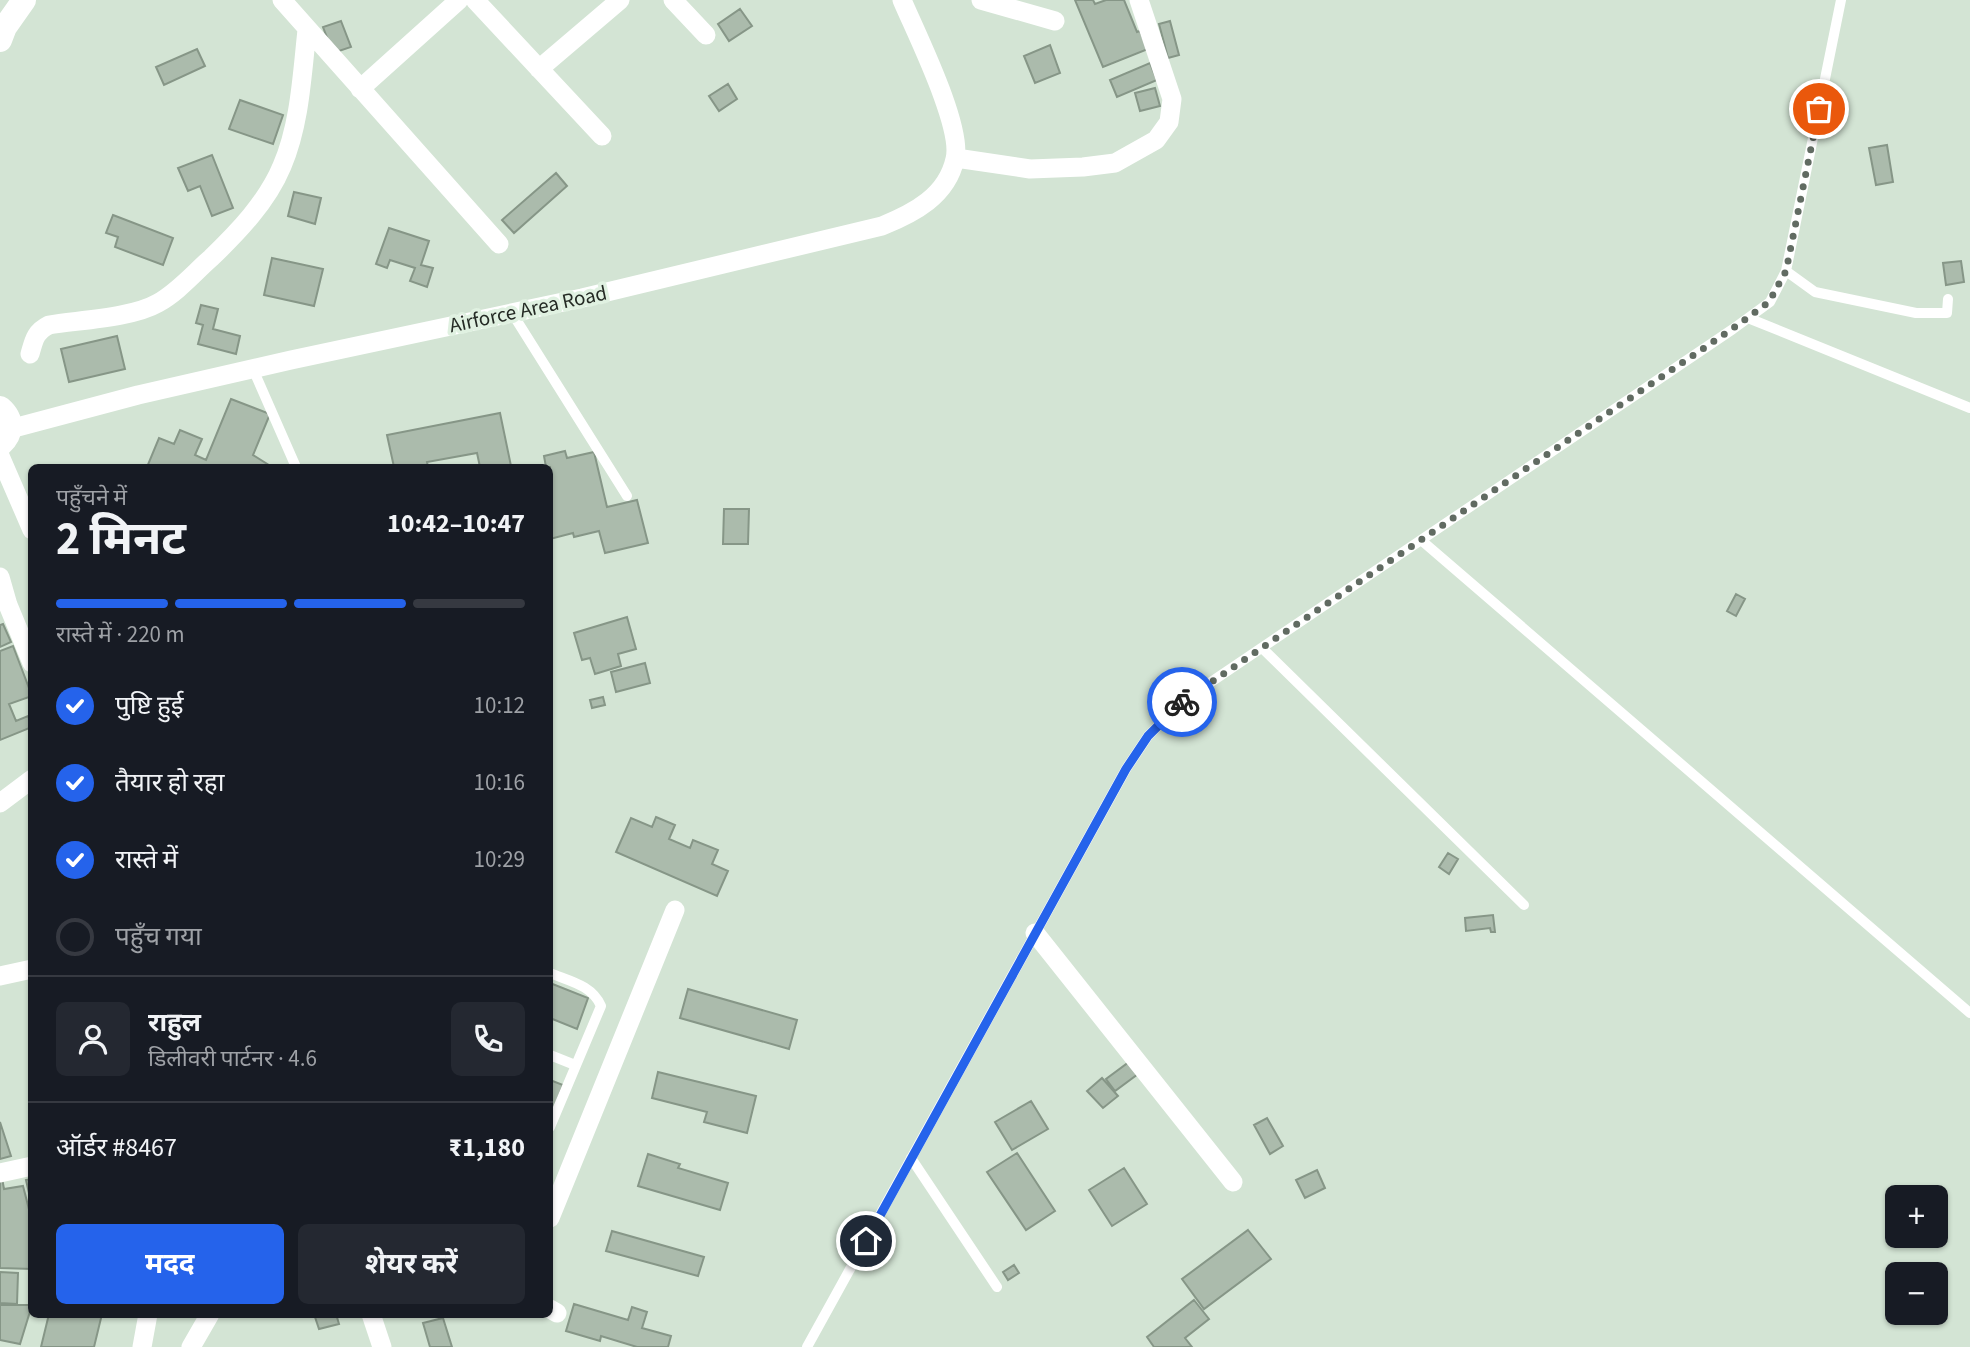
<!DOCTYPE html>
<html lang="hi">
<head>
<meta charset="utf-8">
<style>
	:root { --surface:#171b24; --page:#242831; --text:#f1f3f6; --muted:#9ea1a6; --line:#363941; --accent:#2563eb }
	body { margin:0; font-family:"Source Sans 3","Noto Sans Devanagari",sans-serif; background:var(--page); color:var(--text); height:100vh; display:flex; flex-direction:column; font-size:26px; white-space:nowrap }
	* { box-sizing:border-box; margin:0 }
	p { font-size:23px; color:var(--muted) }
	.icon { flex:none; width:38px; height:38px; fill:none; stroke:currentColor; stroke-width:2; stroke-linecap:round; stroke-linejoin:round }
	.map { position:relative; flex:1; overflow:hidden }
	.side { position:absolute; left:28px; top:464px; width:525px; height:854px; display:flex; flex-direction:column; background:var(--surface); border-radius:10px; box-shadow:0 2px 5px #0004 }
	.side>* { flex:none }
	.controls { position:absolute; left:1885px; top:1185px; display:grid; gap:14px }
	.controls a { display:grid; place-items:center; width:63px; height:63px; border-radius:10px; background:var(--surface); box-shadow:0 2px 5px #0004; font-size:35px }
	.pin { position:absolute; display:grid; place-items:center; width:60px; height:60px; color:#fff; margin:-30px; border:4px solid #fff; border-radius:50%; box-shadow:0 2px 7px #0007 }
	.courier { position:absolute; display:grid; place-items:center; width:70px; height:70px; margin:-35px; border:5px solid #2563eb; border-radius:50%; background:#fff; color:#222; box-shadow:0 2px 9px #0007 }
	.headline em { font-style:normal; font-weight:700 }
	.headline div { display:flex; flex-direction:column-reverse }
	.headline { display:flex; align-items:center; justify-content:space-between; height:119px; padding:0 28px }
	h1 { font-size:46px; font-weight:700; line-height:52px }
	.bar { display:grid; grid-template-columns:repeat(4,1fr); gap:10px 7px; align-content:center; height:84px; padding:0 28px }
	.bar i { height:9px; border-radius:5px; background:var(--line) }
	.bar .current { background:var(--accent) }
	.bar p { grid-column:span 4 }
	.line { display:flex; align-items:center; gap:18px; padding:0 28px; border-top:2px solid var(--line) }
	.line div { flex:1 }
	.round { display:grid; place-items:center; flex:none; width:74px; height:74px; border-radius:10px; background:var(--page) }
	ol { padding:0 28px; list-style:none }
	li { display:flex; align-items:center; gap:21px; height:77px }
	li p { margin-inline-start:auto }
	li .icon { padding:7px; border-radius:50%; background:var(--accent); color:#fff; stroke-width:4 }
	li:last-child { color:var(--muted) }
	li i { width:38px; height:38px; border:4px solid var(--line); border-radius:50% }
	.cta { display:flex; gap:14px; margin-top:auto; padding:14px 28px }
	.cta a { flex:1; height:80px; border-radius:10px; background:var(--accent); color:#fff; font-size:28px; font-weight:700; line-height:80px; text-align:center }
	.cta a+a { background:var(--page); color:var(--text) }
	.map>svg:first-child { display:block }
	.building { fill:#abbbac; stroke:#869687; stroke-width:2 }
	.lines { fill:none; stroke-linecap:round; stroke-linejoin:round }
	.service { stroke:#fff; stroke-width:10 }
	.minor { stroke:#fff; stroke-width:19 }
	.tertiary { stroke:#fff; stroke-width:24 }
	.done { stroke:#616b62; stroke-width:7; stroke-dasharray:0 12.6 }
	.route { stroke:#2563eb; stroke-width:9 }
	.labels { text-anchor:middle; stroke-width:7; stroke-linejoin:round; paint-order:stroke }
	.street-label { font-size:21px; fill:#242a24; stroke:#e0f1e1 }
</style>
</head>
<body>
<div class="map">
<svg width="1970" height="1347" viewBox="0 0 1970 1347">
	<rect width="100%" height="100%" fill="#d3e4d4"/>
	<path class="building" d="M1075 0H1093L1095 4 1106 0H1124L1137 32 1140 31 1148 49 1103 67Z
		M740 9 752 26 729 41 718 24Z
		M341 21 351 47 333 53 323 27Z
		M1170 21 1179 55 1168 58 1159 24Z
		M1050 45 1060 73 1035 83 1024 56Z
		M197 49 205 66 164 85 156 67Z
		M1150 63 1157 80 1117 97 1110 80Z
		M728 84 737 99 719 111 709 96Z
		M1155 88 1160 106 1140 111 1135 93Z
		M240 100 283 115 273 144 229 129Z
		M1887 145 1893 182 1876 185 1869 148Z
		M212 155 233 208 212 216 200 186 188 191 178 168Z
		M556 173 567 186 514 233 502 220Z
		M294 192 321 198 315 224 288 216Z
		M113 215 173 238 163 265 115 247 118 237 106 233Z
		M389 228 429 241 421 265 433 268 427 287 410 281 415 268 390 260 387 268 376 264Z
		M272 258 323 269 314 306 264 295Z
		M1961 261 1964 282 1946 285 1943 263Z
		M201 305 218 309 213 329 240 336 236 354 198 344 203 325 196 323Z
		M117 336 125 369 69 382 61 349Z
		M231 399 270 414 253 455 272 467H147L159 438 174 444 180 430 202 439 195 455 206 460Z
		M500 413 511 466 480 467 477 453 427 462 428 467H394L387 435Z
		M565 451 567 458 594 452 607 507 637 500 648 543 605 553 599 531 574 537 573 533 550 539V467H543H546L544 456Z
		M724 509H749L748 544H723Z
		M1736 594 1745 599 1736 616 1727 611Z
		M627 617 636 649 618 654 621 666 595 674 590 658 582 660 574 633Z
		M3 624 11 642 0 647V625Z
		M13 646 32 696 9 704 16 721 28 716 32 727 0 740V651Z
		M645 663 650 683 616 692 611 672Z
		M603 697 605 705 592 708 590 700Z
		M656 817 675 825 669 839 690 848 693 840 718 850 712 864 728 871 717 896 616 852 631 818 652 827Z
		M1448 853 1458 859 1449 874 1439 867Z
		M1493 915 1495 932H1491L1490 928 1466 931 1465 918Z
		M550 983 588 998 577 1029 550 1018Z
		M688 989 797 1020 789 1049 680 1018Z
		M1129 1062 1138 1074 1115 1091 1106 1079Z
		M658 1072 756 1096 747 1133 704 1122 707 1112 652 1098Z
		M1102 1078 1118 1096 1103 1108 1087 1091Z
		M550 1080 563 1085 552 1114 550 1113Z
		M1031 1101 1048 1129 1012 1150 995 1122Z
		M1267 1118 1283 1146 1270 1154 1254 1125Z
		M0 1122 11 1156 0 1159Z
		M1017 1153 1055 1211 1026 1230 987 1172Z
		M648 1154 680 1164 678 1168 728 1183 720 1210 638 1186Z
		M1124 1168 1147 1204 1112 1226 1089 1190Z
		M1317 1170 1325 1188 1305 1198 1296 1180Z
		M2 1178 4 1189 23 1186 32 1221V1269L0 1268V1179Z
		M32 1179V1206L26 1180Z
		M1248 1230 1271 1259 1204 1309 1182 1279Z
		M612 1231 704 1257 698 1276 606 1251Z
		M1014 1265 1019 1273 1008 1280 1003 1272Z
		M0 1272 18 1273 17 1304 0 1303Z
		M1194 1300 1209 1319 1185 1338 1192 1347H1154L1147 1337Z
		M574 1304 628 1320 632 1307 647 1312 642 1328 671 1336 668 1347H637L601 1336 600 1341 566 1331Z
		M0 1305H32L20 1344 0 1340Z
		M49 1314H102L94 1347H41Z
		M314 1314H336L339 1324 319 1329Z
		M443 1318 452 1347H430L423 1323Z"/>
	<g class="lines">
		<path class="service" d="M1786 271 1815 292 1916 313H1947L1948 299
			M512 313 627 496
			M1748 318 1970 408
			M253 369 296 467
			M1421 540 1970 1013
			M1262 648 1524 905
			M550 973C569 981 592 985 601 1006L550 1127
			M550 1055 575 1065
			M911 1158 997 1287
			M807 1347 1126 769 1148 736 1183 701 1733 329 1770 302 1786 271 1841 0"/>
		<path class="minor" d="M282 0 499 244
			M475 0 602 136
			M673 0 706 35
			M981 0 1055 21
			M539 69 620 0
			M360 89 459 0
			M956 158 1030 169 1083 167 1115 163 1156 140 1169 122 1172 99 1139 0
			M30 354C34 340 35 332 49 325 79 320 132 318 158 303 178 292 194 273 211 258 238 232 267 202 282 166 300 124 302 75 307 30
			M10 429 138 395 291 360 582 298 882 226C914 213 947 196 955 159 963 127 916 33 902 0
			M0 456 32 530
			M0 577 8 605 32 663
			M0 803 32 779
			M1035 933 1233 1182
			M0 976 32 969
			M0 1173 32 1166
			M550 1218 675 910
			M550 1309 557 1313
			M371 1314 382 1347
			M142 1347 148 1314
			M191 1347 210 1314"/>
		<path class="tertiary" d="M0 40 5 27 24 0
			M0 408C13 419 13 433 0 445"/>
	</g>
	<g class="lines">
		<path class="done" d="M1182 702 1732 329 1769 302 1786 271 1819 109"/>
		<path class="route" d="M866 1241 1126 769 1148 736 1182 702"/>
	</g>
	<g class="labels">
		<g class="street-label">
			<text transform="translate(528 309) rotate(-12)" y="7">Airforce Area Road</text>
		</g>
	</g>
</svg>
<div class="controls">
<a>+</a>
<a>−</a>
</div>
<div class="pin" style="left:1819px;top:109px;background:#ea580c"><svg class="icon" aria-label="bag" viewBox="0 0 24 24"><path d="M5 8h14l-1 12H6zM9 8a3 3 0 0 1 6 0"/></svg></div>
<div class="pin" style="left:866px;top:1241px;background:#1f2937"><svg class="icon" aria-label="home" viewBox="0 0 24 24"><path d="M3 11l9-7 9 7M6 9v11h12V9"/></svg></div>
<div class="courier" style="left:1182px;top:702px"><svg class="icon" aria-label="bike" viewBox="0 0 24 24"><circle cx="6" cy="16" r="4"/><circle cx="18" cy="16" r="4"/><path d="M6 16l4-8h5l3 8M10 8l3 8H6M13 5h3"/></svg></div>
<section class="side">
<div class="headline"><div><h1>2 मिनट</h1><p>पहुँचने में</p></div><em>10:42–10:47</em></div>
<div class="bar"><i class="current"></i><i class="current"></i><i class="current"></i><i></i><p>रास्ते में · 220 m</p></div>
<ol>
<li><svg class="icon" aria-label="check" viewBox="0 0 24 24"><path d="M5 12l5 5 9-10"/></svg>पुष्टि हुई<p>10:12</p></li>
<li><svg class="icon" aria-label="check" viewBox="0 0 24 24"><path d="M5 12l5 5 9-10"/></svg>तैयार हो रहा<p>10:16</p></li>
<li><svg class="icon" aria-label="check" viewBox="0 0 24 24"><path d="M5 12l5 5 9-10"/></svg>रास्ते में<p>10:29</p></li>
<li><i></i>पहुँच गया</li>
</ol>
<div class="line" style="height:126px"><a class="round"><svg class="icon" aria-label="person" viewBox="0 0 24 24"><circle cx="12" cy="8" r="4"/><path d="M4 21q1-7 8-7t8 7"/></svg></a><div><b>राहुल</b><p>डिलीवरी पार्टनर · 4.6</p></div><a class="round"><svg class="icon" aria-label="phone" viewBox="0 0 24 24"><path d="M5 4h4l2 5-3 2q2 4 5 5l2-3 5 2v4C11 20 4 13 5 4z"/></svg></a></div>
<div class="line" style="height:91px"><div>ऑर्डर #8467</div><b>₹1,180</b></div>
<div class="cta"><a>मदद</a><a>शेयर करें</a></div>
</section>
</div>
</body>
</html>
